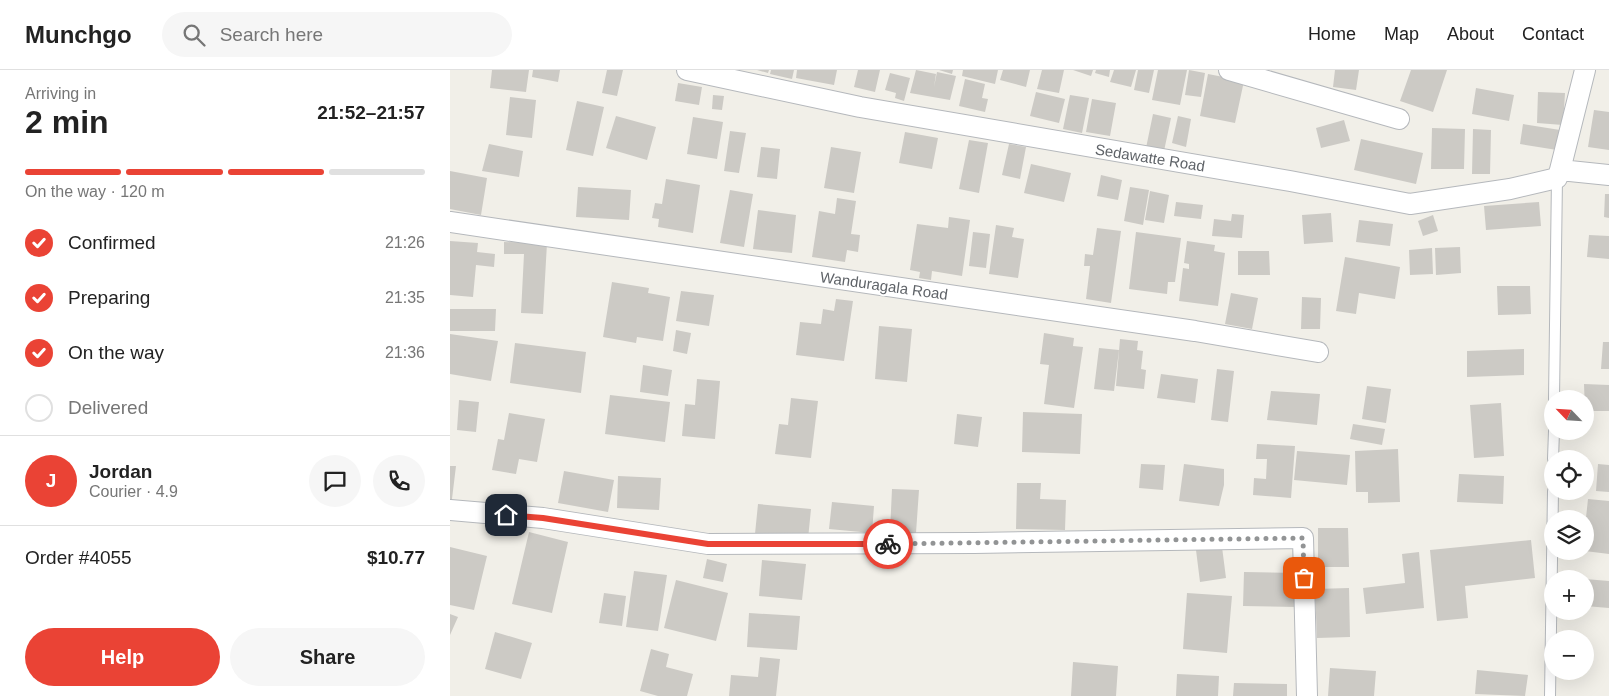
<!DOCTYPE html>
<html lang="en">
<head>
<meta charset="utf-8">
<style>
	:root { --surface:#fff; --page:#f6f6f6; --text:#222; --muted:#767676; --line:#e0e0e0; --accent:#ea4335 }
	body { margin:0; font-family:Arial,sans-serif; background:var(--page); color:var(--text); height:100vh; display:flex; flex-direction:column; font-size:19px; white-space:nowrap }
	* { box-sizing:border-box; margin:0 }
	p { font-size:16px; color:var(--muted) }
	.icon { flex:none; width:28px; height:28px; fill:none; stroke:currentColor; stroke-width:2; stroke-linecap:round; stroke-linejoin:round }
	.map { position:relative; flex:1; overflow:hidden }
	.side { display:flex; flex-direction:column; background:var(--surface); width:450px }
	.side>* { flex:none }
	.needle { width:32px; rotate:295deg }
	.tools { position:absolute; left:1094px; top:320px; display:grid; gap:10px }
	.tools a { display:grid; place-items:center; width:50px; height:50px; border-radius:50%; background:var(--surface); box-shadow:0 5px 20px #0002; font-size:25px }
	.pin { position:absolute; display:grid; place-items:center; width:42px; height:42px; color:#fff; margin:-21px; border-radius:10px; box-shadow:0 2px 8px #0006 }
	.courier { position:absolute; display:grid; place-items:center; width:50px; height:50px; margin:-25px; border:4px solid #ea4335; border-radius:50%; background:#fff; color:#222; box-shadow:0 1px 6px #0007 }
	.headline em { font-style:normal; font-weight:800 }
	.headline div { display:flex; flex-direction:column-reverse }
	.headline { display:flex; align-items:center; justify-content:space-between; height:85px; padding:0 25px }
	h1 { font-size:32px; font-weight:800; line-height:38px }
	.bar { display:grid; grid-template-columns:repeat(4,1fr); gap:8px 5px; align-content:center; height:60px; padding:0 25px }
	.bar i { height:6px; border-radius:4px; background:var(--line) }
	.bar .on { background:var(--accent) }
	.bar p { grid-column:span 4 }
	.line { display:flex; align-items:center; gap:12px; padding:0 25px; border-top:1px solid var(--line) }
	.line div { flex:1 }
	.round { display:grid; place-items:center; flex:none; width:52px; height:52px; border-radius:26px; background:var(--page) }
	ol { padding:0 25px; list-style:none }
	li { display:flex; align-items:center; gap:15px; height:55px }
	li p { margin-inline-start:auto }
	li .icon { padding:5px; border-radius:50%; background:var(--accent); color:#fff; stroke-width:4 }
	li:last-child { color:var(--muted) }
	li i { width:28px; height:28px; border:2px solid var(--line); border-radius:50% }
	.primary-button { display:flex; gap:10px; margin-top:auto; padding:10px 25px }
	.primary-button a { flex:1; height:58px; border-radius:30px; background:var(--accent); color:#fff; font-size:20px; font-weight:800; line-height:58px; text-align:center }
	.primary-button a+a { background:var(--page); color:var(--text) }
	header { display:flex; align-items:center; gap:30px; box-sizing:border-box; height:70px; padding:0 25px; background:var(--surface); border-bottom:1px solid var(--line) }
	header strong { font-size:24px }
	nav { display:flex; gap:28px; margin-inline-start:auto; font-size:18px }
	.search { width:350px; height:45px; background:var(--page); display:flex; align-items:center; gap:12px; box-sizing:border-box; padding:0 18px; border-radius:28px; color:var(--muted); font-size:19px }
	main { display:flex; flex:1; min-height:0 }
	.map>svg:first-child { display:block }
	.building { fill:#cccac5 }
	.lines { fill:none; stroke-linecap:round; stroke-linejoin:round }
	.lane-casing { stroke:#b5b8bc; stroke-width:12 }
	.street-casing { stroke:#b5b8bc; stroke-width:22 }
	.lane { stroke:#fff; stroke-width:10 }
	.street { stroke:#fff; stroke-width:20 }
	.done { stroke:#929495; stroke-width:5; stroke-dasharray:0 9 }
	.route { stroke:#ea4335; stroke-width:6 }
	.labels { text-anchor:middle; stroke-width:4; stroke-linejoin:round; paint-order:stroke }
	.street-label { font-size:15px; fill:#5f6368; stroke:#fff }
</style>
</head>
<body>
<header>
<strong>Munchgo</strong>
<div class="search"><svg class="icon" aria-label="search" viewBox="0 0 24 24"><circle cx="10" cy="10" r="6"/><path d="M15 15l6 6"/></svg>Search here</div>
<nav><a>Home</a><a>Map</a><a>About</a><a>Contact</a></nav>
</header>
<main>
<section class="side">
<div class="headline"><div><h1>2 min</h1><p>Arriving in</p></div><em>21:52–21:57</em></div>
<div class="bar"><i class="on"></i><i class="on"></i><i class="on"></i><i></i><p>On the way · 120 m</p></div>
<ol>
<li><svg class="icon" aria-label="check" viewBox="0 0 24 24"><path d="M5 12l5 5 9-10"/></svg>Confirmed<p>21:26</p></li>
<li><svg class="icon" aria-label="check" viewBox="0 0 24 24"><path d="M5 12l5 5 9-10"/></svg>Preparing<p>21:35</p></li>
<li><svg class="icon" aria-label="check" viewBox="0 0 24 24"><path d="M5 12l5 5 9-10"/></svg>On the way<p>21:36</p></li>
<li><i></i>Delivered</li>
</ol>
<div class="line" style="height:90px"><b class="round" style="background:var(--accent);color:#fff">J</b><div><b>Jordan</b><p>Courier · 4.9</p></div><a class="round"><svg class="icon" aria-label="chat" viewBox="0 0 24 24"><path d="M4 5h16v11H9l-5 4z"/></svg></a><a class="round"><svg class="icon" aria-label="phone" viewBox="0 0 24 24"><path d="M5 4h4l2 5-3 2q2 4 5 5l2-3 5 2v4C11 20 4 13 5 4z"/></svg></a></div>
<div class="line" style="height:65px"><div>Order #4055</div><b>$10.77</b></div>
<div class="primary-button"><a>Help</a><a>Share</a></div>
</section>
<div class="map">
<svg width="1159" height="626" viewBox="0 0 1159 626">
	<rect width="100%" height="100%" fill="#f1efe8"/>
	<path class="building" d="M42 0H79L76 22 40 18Z
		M83 0H110L108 12 82 7Z
		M157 0H173L167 26 152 23Z
		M307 0H319L318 3Z
		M321 0H344L342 9 320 4Z
		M347 0H387L384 15 346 8Z
		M408 0H430L425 22 404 17Z
		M466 0 486 4 484 17 487 2 506 6 500 30 460 23Z
		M489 0H503L502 4Z
		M513 0H548L545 14 512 6Z
		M553 0H580L576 17 550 10Z
		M592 0H614L609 23 587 19Z
		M623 0H643L641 6Z
		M646 0H660L659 7 645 3Z
		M664 0H686L681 17 660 12Z
		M688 0H704L699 23 684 20Z
		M708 0H737L730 35 702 30Z
		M739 0 755 3 751 27 735 25Z
		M885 0H909L906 20 883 17Z
		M961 0H997L983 42 950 31Z
		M440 3 460 8 454 31 445 28 446 23 435 20Z
		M758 4 794 11 785 53 750 46Z
		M515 9 535 14 532 28 538 29 535 42 509 36Z
		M228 13 252 17 249 35 225 31Z
		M1026 18 1064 25 1059 51 1022 44Z
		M586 22 615 29 609 53 580 46Z
		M1088 22 1115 23 1113 55 1087 53Z
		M263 25 274 26 272 40 262 39Z
		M620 25 639 28 632 63 613 59Z
		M60 27 86 30 82 68 56 65Z
		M642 29 666 33 660 66 636 62Z
		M127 31 154 37 143 86 116 80Z
		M1144 40 1159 42V80L1138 77Z
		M703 44 721 48 714 81 696 78Z
		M166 46 206 57 197 90 156 78Z
		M728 46 741 49 736 77 722 73Z
		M243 47 273 52 267 89 237 84Z
		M894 50 900 71 871 78 866 58Z
		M1073 54 1110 60 1107 80 1070 74Z
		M982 58 1015 59 1014 99H981Z
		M1023 59 1041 60 1040 104H1022Z
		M280 61 296 63 289 103 274 101Z
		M455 62 488 68 482 99 449 93Z
		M911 69 973 83 966 114 904 100Z
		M519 70 538 73 529 123 509 119Z
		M39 74 73 81 69 107 32 101Z
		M559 74 576 77 570 109 552 105Z
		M311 77 330 79 327 109 307 107Z
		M381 77 411 82 404 123 374 118Z
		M581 94 621 103 614 132 574 123Z
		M0 101 37 108 31 145 0 139Z
		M651 105 672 110 668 130 647 126Z
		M216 109 250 115 243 163 208 157 209 149 202 148 205 133 212 134Z
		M128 117 181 120 179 150 126 147Z
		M680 117 699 120 693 155 674 151Z
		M280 120 303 124 294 177 270 173Z
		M700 121 719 125 714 153 695 150Z
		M1155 124H1159V148L1154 147Z
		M387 128 406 131 401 164 410 165 408 182 397 180 395 192 362 187 369 141 385 144Z
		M726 132 753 135 751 149 724 146Z
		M1089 132 1091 156 1036 160 1034 136Z
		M308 140 346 145 342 183 303 179Z
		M881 143 883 172 854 174 852 145Z
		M782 144 794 145 792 168 762 166 764 149 781 151Z
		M983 145 988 161 973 166 968 151Z
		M499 147 520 150 512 206 482 201 481 210 469 208 470 202 460 200 467 154 498 158Z
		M909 150 943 154 940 176 906 172Z
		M546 155 564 158 562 167 574 169 568 208 539 204Z
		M647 158 671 161 661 233 636 229 640 196H634L635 184 643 185Z
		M523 162 540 164 536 198 519 196Z
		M686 162 731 168 725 212H718L717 224 679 219Z
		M1139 165 1159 166V189L1137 187Z
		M0 171 28 173 27 182 45 184 44 197 26 195 23 227 0 225Z
		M737 171 765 175 764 181 775 183 768 236 729 231 733 198 739 199V194L734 193Z
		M54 172 97 173 93 244 71 243 74 184H54Z
		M1010 177 1011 203 986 205 985 178Z
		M982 178 983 204 960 205 959 180Z
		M788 181H819L820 205H788Z
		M895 187 950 197 945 229 909 223 906 244 886 241Z
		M162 212 199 218 198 223 220 227 213 271 187 267 186 273 153 267Z
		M1047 216H1080L1081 244 1048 245Z
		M231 221 264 225 259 256 226 251Z
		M781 223 808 228 802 259 775 254Z
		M852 227 871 228 870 259H851Z
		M386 229 403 231 394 291 346 285 350 252 371 254 373 239 384 241Z
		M0 239H46L45 261H0Z
		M429 256 462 259 457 312 425 309Z
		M226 260 241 263 237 284 223 281Z
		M594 263 624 268 623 276 633 277 624 338 594 334 599 295 590 294Z
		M0 264 48 271 41 311 0 304Z
		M670 269 688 271 687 280 693 281 691 299 696 300 694 319 666 316Z
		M1153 272H1159V299H1151Z
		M65 273 136 282 131 323 60 313Z
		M649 278 669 280 664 321 644 319Z
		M1074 279V305L1017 307V281Z
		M193 295 222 300 218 326 190 322Z
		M767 299 784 301 778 352 761 350Z
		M711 304 748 309 745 333 707 328Z
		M247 309 270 311 265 369 232 366 235 334 245 335Z
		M1134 314 1159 315V341H1135Z
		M917 316 941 319 936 353 912 349Z
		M821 321 870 324 867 355 817 350Z
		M160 325 220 332 215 372 155 364Z
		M341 328 368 331 361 388 325 384 329 354 338 355Z
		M9 330 29 332 26 362 7 360Z
		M1051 333 1054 386 1024 388 1020 335Z
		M573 342 632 344 630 384 572 382Z
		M59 343 95 349 87 392 69 389 66 404 42 400 48 369 54 370Z
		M507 344 532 347 528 377 504 374Z
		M903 354 935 359 932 375 900 369Z
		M807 374 845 376 841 428 803 425 804 408 816 409 817 389H806Z
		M948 379 950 432 918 433V422H906L905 381Z
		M847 381 900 385 897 415 844 410Z
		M691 394 715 395 713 420 689 418Z
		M734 394 774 399V415L769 436 729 431Z
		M1148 394 1159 395V422L1146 421Z
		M0 396H6L1 437H0Z
		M114 401 164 410 158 442 108 433Z
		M1009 404 1054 406 1053 434 1007 432Z
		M168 406 211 408 209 440 167 438Z
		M567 413H591L590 429 616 430 615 460 566 459Z
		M442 419 469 420 466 463 440 462Z
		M1138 429 1159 431V484L1135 481V457Z
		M382 432 424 436 422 463 379 459Z
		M308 434 361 439 358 469 305 464Z
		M868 458H898L899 497H868Z
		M79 462 118 472 102 543 62 534Z
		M1081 470 1085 508 1015 516 1018 548 987 551 980 480Z
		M0 477 37 486 24 540 0 535Z
		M772 477 776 508 750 512 746 480Z
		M969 482 974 538 916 544 913 518 955 513 952 484Z
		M257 489 277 494 273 512 253 508Z
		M312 490 356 494 352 530 309 526Z
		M184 501 217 505 208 561 176 557Z
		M794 502 848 503 847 537 793 536Z
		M1135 509 1159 511V538L1135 536Z
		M226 510 278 523 266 571 214 558Z
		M899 518 900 567 867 568 865 519Z
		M154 523 176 526 172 556 149 553Z
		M737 523 782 526 777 583 733 579Z
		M299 543 350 546 347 580 297 577Z
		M0 544 8 547 0 565Z
		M45 562 82 573 71 609 35 599Z
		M201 579 219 584 216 597 243 604 237 626H208L190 621Z
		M310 587 330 589 326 626H279L281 605 308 607Z
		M623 592 668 596 666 626H621Z
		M880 598 926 601 924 626H878Z
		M1027 600 1078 605 1075 626 1025 624Z
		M727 604 769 606 768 626H726Z
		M784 613 837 614V626H783Z"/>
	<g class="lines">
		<defs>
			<path id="lane" d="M1104 329 1107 108
				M1103 389 1104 361
				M1100 626 1103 421"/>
			<path id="street" d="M237 0 410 37 840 111 960 134 1060 119 1107 108 1110 100 1159 105
				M779 0 949 49
				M1110 100 1135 0
				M0 152 745 261 868 282
				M0 440 93 448 258 474 524 473 853 468 857 626"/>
		</defs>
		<use href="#lane" class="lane-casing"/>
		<use href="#street" class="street-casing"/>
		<use href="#lane" class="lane"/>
		<use href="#street" class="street"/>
	</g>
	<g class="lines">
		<path class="done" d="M438 474 853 468 854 508"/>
		<path class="route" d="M56 445 93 448 258 474H438"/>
	</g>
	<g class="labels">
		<g class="street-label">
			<text transform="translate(700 88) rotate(9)" y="5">Sedawatte Road</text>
			<text transform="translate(434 216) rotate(8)" y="5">Wanduragala Road</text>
		</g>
	</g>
</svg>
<div class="tools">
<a><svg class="needle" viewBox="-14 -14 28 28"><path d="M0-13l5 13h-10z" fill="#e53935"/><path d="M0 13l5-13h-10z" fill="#767676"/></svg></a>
<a><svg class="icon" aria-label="locate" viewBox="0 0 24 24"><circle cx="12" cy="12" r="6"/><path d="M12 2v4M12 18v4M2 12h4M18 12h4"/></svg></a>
<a><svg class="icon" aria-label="layers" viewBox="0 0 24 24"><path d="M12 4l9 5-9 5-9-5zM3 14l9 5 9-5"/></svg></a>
<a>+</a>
<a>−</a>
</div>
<div class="pin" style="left:854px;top:508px;background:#ea580c"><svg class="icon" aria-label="bag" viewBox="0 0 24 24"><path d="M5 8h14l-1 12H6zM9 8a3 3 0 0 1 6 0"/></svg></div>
<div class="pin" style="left:56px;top:445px;background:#1f2937"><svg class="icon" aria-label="home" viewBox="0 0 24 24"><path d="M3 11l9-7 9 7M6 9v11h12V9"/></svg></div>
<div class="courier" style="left:438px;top:474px"><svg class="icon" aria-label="bike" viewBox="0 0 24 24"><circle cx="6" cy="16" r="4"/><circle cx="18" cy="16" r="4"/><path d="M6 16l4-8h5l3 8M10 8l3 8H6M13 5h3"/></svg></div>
</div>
</main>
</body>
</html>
